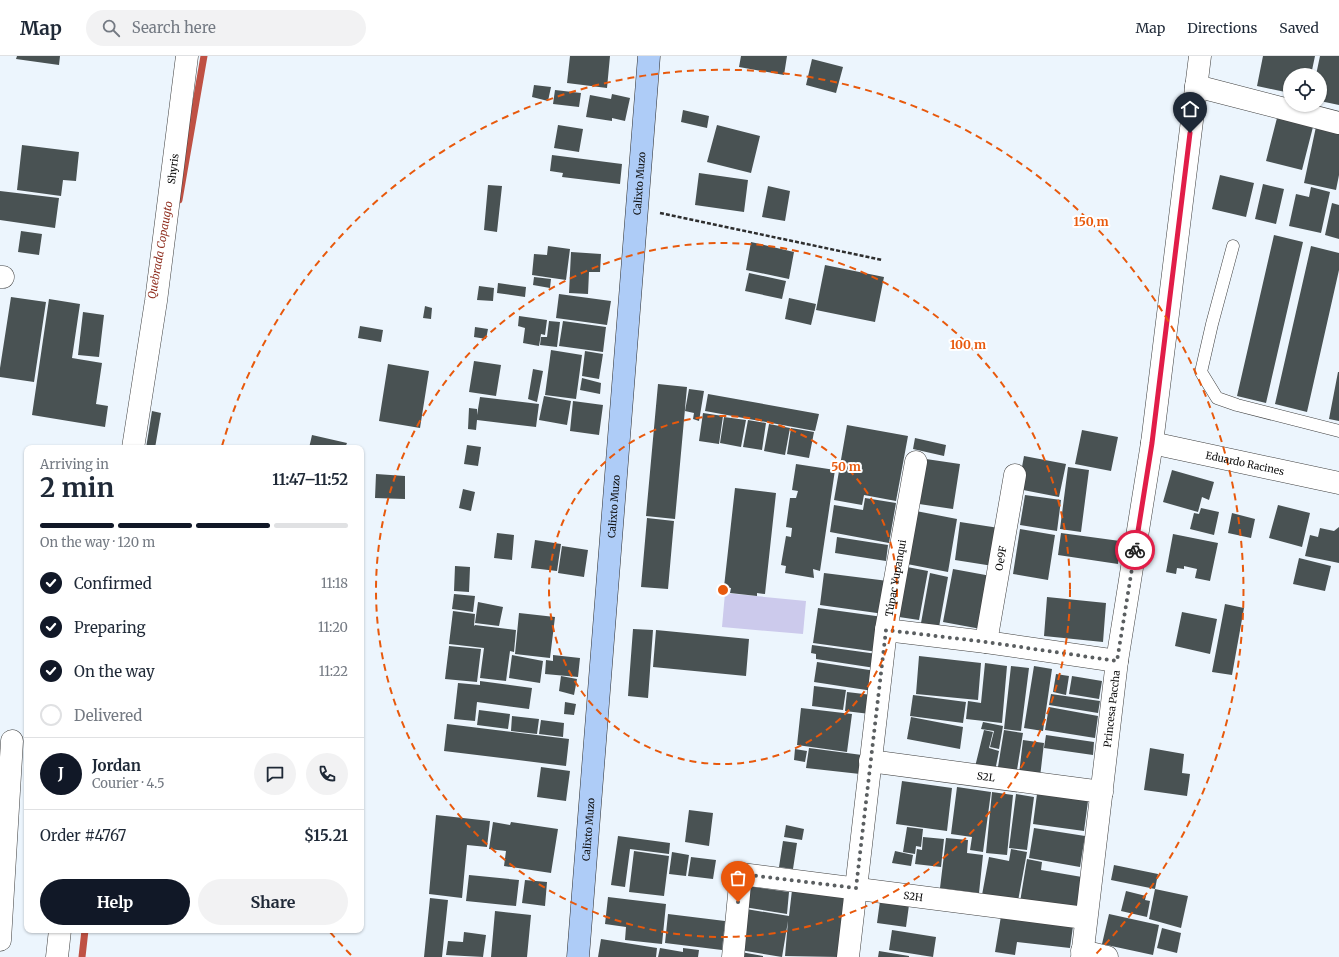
<!DOCTYPE html>
<html lang="en">
<head>
<meta charset="utf-8">
<style>
	:root { --surface:#fff; --page:#f2f2f3; --text:#1f2937; --muted:#747a83; --line:#e0e1e3; --accent:#111827 }
	body { margin:0; font-family:Merriweather,serif; background:var(--page); color:var(--text); height:100vh; display:flex; flex-direction:column; font-size:15px; white-space:nowrap }
	* { box-sizing:border-box; margin:0 }
	p { font-size:13px; color:var(--muted) }
	.icon { flex:none; width:22px; height:22px; fill:none; stroke:currentColor; stroke-width:2; stroke-linecap:round; stroke-linejoin:round }
	.map { position:relative; flex:1; overflow:hidden }
	.panel { position:absolute; left:24px; top:389px; width:340px; height:488px; display:flex; flex-direction:column; background:var(--surface); border-radius:8px; box-shadow:0 1px 3px #0004 }
	.panel>* { flex:none }
	.tools { position:absolute; left:1283px; top:12px; display:grid; gap:8px }
	.tools a { display:grid; place-items:center; width:44px; height:44px; border-radius:50%; background:var(--surface); box-shadow:0 1px 3px #0004; font-size:20px }
	.pin { position:absolute; display:grid; place-items:center; width:34px; height:34px; color:#fff; margin:-41px -17px; border-radius:50% 50% 50% 0; rotate:-45deg; box-shadow:0 0 4px #0007 }
	.pin .icon { rotate:45deg }
	.courier { position:absolute; display:grid; place-items:center; width:40px; height:40px; margin:-20px; border:3px solid #e11d48; border-radius:50%; background:#fff; color:#222; box-shadow:0 1px 5px #0007 }
	.summary em { font-style:normal; font-weight:700 }
	.summary div { display:flex; flex-direction:column-reverse }
	.summary { display:flex; align-items:center; justify-content:space-between; height:68px; padding:0 16px }
	h1 { font-size:26px; font-weight:700; line-height:30px }
	.bar { display:grid; grid-template-columns:repeat(4,1fr); gap:6px 4px; align-content:center; height:48px; padding:0 16px }
	.bar i { height:5px; border-radius:3px; background:var(--line) }
	.bar .active { background:var(--accent) }
	.bar p { grid-column:span 4 }
	.line { display:flex; align-items:center; gap:10px; padding:0 16px; border-top:1px solid var(--line) }
	.line div { flex:1 }
	.round { display:grid; place-items:center; flex:none; width:42px; height:42px; border-radius:21px; background:var(--page) }
	ol { padding:0 16px; list-style:none }
	li { display:flex; align-items:center; gap:12px; height:44px }
	li p { margin-inline-start:auto }
	li .icon { padding:4px; border-radius:50%; background:var(--accent); color:#fff; stroke-width:4 }
	li:last-child { color:var(--muted) }
	li i { width:22px; height:22px; border:2px solid var(--line); border-radius:50% }
	.action { display:flex; gap:8px; margin-top:auto; padding:8px 16px }
	.action a { flex:1; height:46px; border-radius:24px; background:var(--accent); color:#fff; font-size:16px; font-weight:700; line-height:46px; text-align:center }
	.action a+a { background:var(--page); color:var(--text) }
	header { display:flex; align-items:center; gap:24px; box-sizing:border-box; height:56px; padding:0 20px; background:var(--surface); border-bottom:1px solid var(--line) }
	header strong { font-size:19px }
	nav { display:flex; gap:22px; margin-inline-start:auto; font-size:14px }
	.search { width:280px; height:36px; background:var(--page); display:flex; align-items:center; gap:10px; box-sizing:border-box; padding:0 14px; border-radius:22px; color:var(--muted); font-size:15px }
	.map>svg:first-child { display:block }
	.pitch { fill:#cccaec }
	.lines { fill:none; stroke-linecap:round; stroke-linejoin:round }
	.stream { stroke:#bf5144; stroke-width:7 }
	.building { fill:#495253 }
	.lane-casing { stroke:#3f3f3f; stroke-width:13 }
	.street-casing { stroke:#3f3f3f; stroke-width:23 }
	.secondary-casing { stroke:#2e2e2e; stroke-width:23 }
	.path { stroke:#2e2e2e; stroke-width:2.5; stroke-dasharray:4 2; stroke-linecap:butt }
	.lane { stroke:#fff; stroke-width:12 }
	.street { stroke:#fff; stroke-width:22 }
	.secondary { stroke:#aeccf7; stroke-width:22 }
	.done { stroke:#5a5e60; stroke-width:4; stroke-dasharray:0 7.2 }
	.route { stroke:#e11d48; stroke-width:5 }
	.ring { fill:none; stroke:#e8590c; stroke-width:2; stroke-dasharray:7 5 }
	.labels { text-anchor:middle; stroke-width:4; stroke-linejoin:round; paint-order:stroke }
	.street-label { font-size:10px; fill:#0c0c0c; stroke:#fff }
	.water-label { font-size:11px; font-style:italic; fill:#913122; stroke:#fff }
	.centre { fill:#e8590c; stroke:#fff; stroke-width:2 }
	.ring-label { font-size:12px; text-anchor:middle; font-weight:bold; fill:#e8590c; stroke:#fff; stroke-width:4; stroke-linejoin:round; paint-order:stroke }
</style>
</head>
<body>
<header>
<strong>Map</strong>
<div class="search"><svg class="icon" aria-label="search" viewBox="0 0 24 24"><circle cx="10" cy="10" r="6"/><path d="M15 15l6 6"/></svg>Search here</div>
<nav><a>Map</a><a>Directions</a><a>Saved</a></nav>
</header>
<div class="map">
<svg width="1339" height="901" viewBox="0 0 1339 901">
	<rect width="100%" height="100%" fill="#ecf5fd"/>
	<path class="pitch" d="M725 537 806 545 803 578 722 571Z"/>
	<g class="lines">
		<path class="stream" d="M179 144 204 0
			M82 901 85 874"/>
	</g>
	<path class="building" d="M17 0H60L59 9 16 3Z
		M570 0H610L607 32 567 27Z
		M741 0H787L784 19 739 11Z
		M1263 0H1315L1311 19H1290V37L1257 30Z
		M1320 0H1339V49L1320 45V19H1316Z
		M812 3 843 11 836 37 806 29Z
		M534 29 551 31 548 45 532 41Z
		M555 34 581 37 579 51 553 48Z
		M612 38 630 42 625 65 612 62V65L586 61 590 39 611 43Z
		M683 54 709 60 707 72 681 66Z
		M1278 58 1314 67 1302 114 1266 105Z
		M1317 66 1339 71V119L1336 134 1304 127Z
		M558 69 583 73 579 96 554 92Z
		M717 69 760 80 751 117 707 106Z
		M22 89 79 96 76 125 63 124 61 140 17 134Z
		M552 99 622 108 620 128 562 121 563 117 550 115Z
		M699 117 748 124 744 156 695 149Z
		M1220 119 1254 127 1246 161 1212 153Z
		M1263 128 1284 133 1276 168 1255 163Z
		M488 129 502 130 497 176 484 174Z
		M768 130 790 135 785 165 762 161Z
		M1311 131 1330 136 1321 177 1289 170 1296 138 1309 141Z
		M0 135 59 142 55 172 0 164Z
		M1332 147 1339 149V183L1325 179Z
		M21 175 42 178 39 199 18 196Z
		M1274 179 1303 186 1266 347 1237 340Z
		M751 186 794 196 789 223 746 214Z
		M548 190 570 193 566 224 532 219 534 198 547 199Z
		M1311 190 1339 197V214L1307 356 1275 348Z
		M571 196 601 198 600 216H589L588 238 569 237Z
		M825 209 884 221 875 266 816 254Z
		M749 217 786 225 782 243 745 235Z
		M534 221 551 223 550 232 533 229Z
		M498 227 526 231 525 241 497 237Z
		M479 230 494 232 493 245 477 244Z
		M559 238 611 245 607 269 556 262Z
		M11 241 46 246 34 326 0 321V312Z
		M789 242 816 248 811 269 785 263Z
		M49 243 80 248 72 302 102 307 96 348 108 350 105 371 32 359Z
		M425 250 432 252 431 263 423 262Z
		M83 256 104 259 99 301 78 299Z
		M519 260 547 264 545 279 541 278 539 290 523 287 525 272 518 270Z
		M549 265 560 266 557 291 540 289 541 281H547Z
		M563 265 606 271 603 296 559 290Z
		M360 270 383 274 381 286 358 282Z
		M475 271 488 273 486 283 474 281Z
		M551 294 582 299 576 343 545 339Z
		M585 295 603 298 599 323 582 320Z
		M474 305 501 309 496 340 469 336Z
		M388 308 429 315 420 372 379 365Z
		M533 313 543 315 537 346 528 343Z
		M1338 316H1339V365L1329 363Z
		M582 322 601 327 600 338 580 334Z
		M658 328 687 331 675 463 646 460Z
		M689 333 704 335 699 365 693 363 694 357 685 355Z
		M708 338 819 358 815 375 705 355Z
		M544 340 571 345 567 369 539 364Z
		M480 341 539 348 536 371 477 364 476 374 468 373 469 352 477 353V359Z
		M573 345 603 349 599 379 570 375Z
		M152 355 161 357 155 392H146Z
		M703 357 723 360 719 388 699 385Z
		M724 361 746 364 741 391 720 387Z
		M748 364 766 367 762 394 743 391Z
		M769 368 790 372 785 399 764 395Z
		M847 369 908 380 896 445 864 439 862 449 834 444Z
		M791 372 814 376 809 402 787 398Z
		M1082 374 1118 381 1111 415 1075 408Z
		M312 379 347 387 345 392H309Z
		M915 382 946 389 944 400 913 393Z
		M467 389 481 391 478 410 464 408Z
		M1024 400 1066 408 1059 441 1018 433Z
		M926 403 960 408 953 453 919 448Z
		M796 408 835 414 820 515 813 513 814 522 785 517 786 510 781 509 786 480 791 481 792 472 786 471 790 442H796L798 435 792 434Z
		M1068 411 1089 414 1081 476 1060 473Z
		M1172 414 1214 426 1209 444 1202 441 1198 456 1163 446Z
		M376 418 405 420V443L375 442Z
		M735 432 776 437 765 538 757 537V540L730 537 731 532 724 531Z
		M463 433 475 436 471 455 459 452Z
		M1025 439 1061 444 1057 475 1020 469Z
		M865 442 896 447 889 487 830 476 834 449 863 454Z
		M1278 449 1310 457 1302 491 1269 482Z
		M1201 452 1219 456 1214 479 1190 473 1194 457 1199 458Z
		M916 455 957 463 948 516 907 508Z
		M1232 457 1255 463 1251 482 1228 477Z
		M647 462 674 465 668 533 641 531Z
		M960 466 999 472 993 510 955 504Z
		M1339 471V507L1305 500 1310 479 1318 481 1320 472 1334 475Z
		M1020 473 1055 479 1048 524 1013 518Z
		M497 477 514 479 512 504 494 502Z
		M1061 477 1120 485 1118 508 1058 499Z
		M1173 478 1218 487 1210 525 1195 522 1197 513 1184 510V513L1177 512 1176 518 1166 516Z
		M837 481 888 489 886 505 835 497Z
		M535 484 561 488 557 515 531 512Z
		M562 490 588 494 584 521 558 517Z
		M1299 502 1331 510 1325 535 1293 528Z
		M455 510 470 511 469 536 454 535Z
		M907 511 928 515 919 564 899 561Z
		M953 513 991 520 981 573 943 566Z
		M824 517 888 525 884 558 820 549Z
		M930 517 948 521 939 571 921 567Z
		M454 538 475 540 473 556 452 553Z
		M1047 541 1106 547 1103 586 1044 580Z
		M478 546 503 551 499 570 475 567Z
		M1225 548 1244 552 1232 619 1212 616Z
		M818 552 883 561 878 596 813 587Z
		M453 555 475 558 474 570 475 569 516 574 514 596 510 595 506 625 480 622 484 592 449 588Z
		M1182 556 1217 563 1210 598 1175 590Z
		M519 557 555 561 550 602 515 598Z
		M633 573 653 574 648 642 628 640Z
		M656 574 749 583 746 620 653 611Z
		M812 589 877 598 875 612 816 603V598L811 597Z
		M449 590 481 593 477 626 445 623Z
		M512 599 543 605 540 627 509 622Z
		M553 599 580 602 578 621 545 618 546 604 553 605Z
		M919 600 981 607 978 644 916 638Z
		M817 606 876 615 873 635 814 626Z
		M985 607 1007 610 1002 667 966 663 968 645 981 647Z
		M1011 610 1029 612 1021 675 1004 673Z
		M1034 610 1052 613 1043 675 1024 672Z
		M1056 618 1069 620 1066 639 1053 636Z
		M561 620 577 623 574 639 559 635Z
		M1072 620 1102 625 1099 643 1069 638Z
		M480 625 532 632 529 653 477 646 475 665 454 663 458 627 480 629Z
		M814 630 846 634 843 654 812 650Z
		M847 636 872 639 870 658 845 655Z
		M1051 638 1100 645 1098 657 1049 649Z
		M913 639 966 646 963 667 910 660Z
		M565 646 576 648 574 659 564 658Z
		M1049 651 1098 660 1095 682 1045 674Z
		M801 652 852 658 847 696 797 689Z
		M479 654 510 658 508 673 477 669Z
		M512 660 539 663 537 678 511 675Z
		M911 661 963 671 960 693 907 683Z
		M541 664 564 667 563 681 539 678Z
		M983 666 1003 670 999 693 990 691 994 675 981 673Z
		M447 668 569 683 566 710 444 695Z
		M984 674 993 676 989 692 999 695 995 715 975 711Z
		M1004 674 1023 677 1016 720 997 717Z
		M1046 679 1094 686 1093 699 1044 692Z
		M1023 684 1044 687 1040 721 1019 718Z
		M809 692 862 699 860 718 806 712Z
		M1150 692 1184 698 1182 717 1190 718 1187 740 1144 734Z
		M795 693 807 695 805 706 794 704Z
		M541 711 570 715 566 745 537 741Z
		M902 725 952 732 947 775 896 768Z
		M957 731 991 736 983 796 970 794 972 781 951 778Z
		M992 736 1013 739 1007 799 986 797Z
		M1016 738 1034 741 1027 794 1009 792Z
		M1037 738 1088 745 1084 775 1033 768Z
		M689 754 713 757 709 790 685 786Z
		M436 759 490 765 487 791 467 789 462 842 429 838Z
		M493 766 510 769 511 766 558 773 551 817 504 810 506 795 489 793Z
		M786 769 804 773 802 784 784 781Z
		M907 771 923 773 921 791 916 790 915 798 903 796Z
		M1034 772 1085 780 1080 811 1029 802Z
		M618 780 670 787 669 798 630 793 625 831 611 829Z
		M923 781 944 783 941 811 915 808 917 793 922 794Z
		M946 782 968 784 967 797 983 799 979 837 940 832Z
		M783 785 797 787 793 813 779 811Z
		M1011 793 1027 796 1018 845 982 839 989 801 1009 805Z
		M634 795 669 800 664 840 629 836Z
		M895 795 913 799 911 810 892 807Z
		M672 796 689 799 686 820 669 818Z
		M691 801 716 804 713 823 688 820Z
		M1027 803 1042 806 1041 814 1082 821 1077 856 1020 846Z
		M1114 809 1158 818 1155 833 1111 824Z
		M469 819 519 824 516 850 466 845Z
		M525 824 547 826 545 850 522 847Z
		M747 830 789 836 787 858 744 851Z
		M1155 833 1188 840 1181 872 1149 863Z
		M792 834 844 839 838 901 785 900 788 865 782 901 740 894 746 853 789 860Z
		M1126 835 1146 840 1145 844 1150 845 1147 861 1121 855Z
		M608 841 666 848 662 888 625 884 626 871 605 868Z
		M430 842 448 844 442 901H424Z
		M880 845 909 849 906 871 877 867Z
		M495 855 531 859 527 901H491Z
		M668 858 725 865 722 894 665 887Z
		M1109 858 1159 869 1153 899 1102 888Z
		M1001 860 1073 870 1070 892 1017 886 1015 899 995 896Z
		M1162 872 1181 877 1177 897 1157 892Z
		M892 874 936 881 933 901 889 894Z
		M464 876 486 879 483 901 446 899 448 885 463 886Z
		M601 883 657 892 656 901H598Z
		M660 892 683 896V892L699 894 698 901H658Z
		M879 895 909 900V901H878Z
		M741 896 763 900V901H740Z"/>
	<g class="lines">
		<defs>
			<path id="lane" d="M1233 190 1212 268 1201 316 1217 342 1237 349 1339 375"/>
			<g id="street">
				<path d="M1196 30 1339 67"/>
				<path d="M0 221H3"/>
				<path id="s1" d="M1152 387 1339 427"/>
				<path id="s2" d="M133 392 156 245 187 0"/>
				<path d="M886 574 986 586 1117 605"/>
				<path id="s3" d="M986 586 1015 419"/>
				<path id="s4" d="M870 705 1102 736"/>
				<path d="M0 884 12 685"/>
				<path d="M1082 895 1107 901"/>
				<path d="M57 901 60 874"/>
				<path id="s5" d="M733 901 741 818 1085 862"/>
				<path id="s6" d="M848 901 886 574 916 406"/>
				<path id="s7" d="M1082 901 1117 605 1152 387 1200 0"/>
			</g>
			<g id="secondary">
				<path id="s8" d="M578 901 649 0"/>
			</g>
		</defs>
		<use href="#lane" class="lane-casing"/>
		<use href="#street" class="street-casing"/>
		<use href="#secondary" class="secondary-casing"/>
		<path class="path" d="M660 157 882 204"/>
		<use href="#lane" class="lane"/>
		<use href="#street" class="street"/>
		<use href="#secondary" class="secondary"/>
	</g>
	<g class="lines">
		<path class="done" d="M738 846 741 818 856 832 886 574 986 586 1117 605 1135 494"/>
		<path class="route" d="M1135 494 1152 387 1190 77"/>
	</g>
	<g class="ring">
		<circle cx="723" cy="534" r="174"/>
		<circle cx="723" cy="534" r="347"/>
		<path d="M351 899A521 521 0 0 1 330 876M222 390A521 521 0 1 1 1095 899"/>
	</g>
	<g class="labels">
		<g class="street-label">
			<text dy="4" stroke="none"><textPath href="#s2" startOffset="282">Shyris</textPath></text>
			<text dy="4" stroke="none"><textPath href="#s8" startOffset="776">Calixto Muzo</textPath></text>
			<text dy="4" stroke="none"><textPath href="#s1" startOffset="95">Eduardo Racines</textPath></text>
			<text dy="4" stroke="none"><textPath href="#s8" startOffset="452">Calixto Muzo</textPath></text>
			<text dy="4" stroke="none"><textPath href="#s3" startOffset="85">Oe9F</textPath></text>
			<text dy="4" stroke="none"><textPath href="#s6" startOffset="382">Túpac Yupanqui</textPath></text>
			<text dy="4" stroke="none"><textPath href="#s7" startOffset="250">Princesa Paccha</textPath></text>
			<text dy="4" stroke="none"><textPath href="#s4" startOffset="117">S2L</textPath></text>
			<text dy="4" stroke="none"><textPath href="#s8" startOffset="128">Calixto Muzo</textPath></text>
			<text dy="4" stroke="none"><textPath href="#s5" startOffset="257">S2H</textPath></text>
		</g>
		<g class="water-label">
			<text transform="translate(160 194) rotate(-80)" y="4">Quebrada Copaugto</text>
		</g>
	</g>
	<circle cx="723" cy="534" r="6" class="centre"/>
	<g class="ring-label">
		<text x="1091" y="170">150 m</text>
		<text x="968" y="293">100 m</text>
		<text x="846" y="415">50 m</text>
	</g>
</svg>
<div class="tools">
<a><svg class="icon" aria-label="locate" viewBox="0 0 24 24"><circle cx="12" cy="12" r="6"/><path d="M12 2v4M12 18v4M2 12h4M18 12h4"/></svg></a>
</div>
<div class="pin" style="left:738px;top:846px;background:#ea580c"><svg class="icon" aria-label="bag" viewBox="0 0 24 24"><path d="M5 8h14l-1 12H6zM9 8a3 3 0 0 1 6 0"/></svg></div>
<div class="pin" style="left:1190px;top:77px;background:#1f2937"><svg class="icon" aria-label="home" viewBox="0 0 24 24"><path d="M3 11l9-7 9 7M6 9v11h12V9"/></svg></div>
<div class="courier" style="left:1135px;top:494px"><svg class="icon" aria-label="bike" viewBox="0 0 24 24"><circle cx="6" cy="16" r="4"/><circle cx="18" cy="16" r="4"/><path d="M6 16l4-8h5l3 8M10 8l3 8H6M13 5h3"/></svg></div>
<section class="panel">
<div class="summary"><div><h1>2 min</h1><p>Arriving in</p></div><em>11:47–11:52</em></div>
<div class="bar"><i class="active"></i><i class="active"></i><i class="active"></i><i></i><p>On the way · 120 m</p></div>
<ol>
<li><svg class="icon" aria-label="check" viewBox="0 0 24 24"><path d="M5 12l5 5 9-10"/></svg>Confirmed<p>11:18</p></li>
<li><svg class="icon" aria-label="check" viewBox="0 0 24 24"><path d="M5 12l5 5 9-10"/></svg>Preparing<p>11:20</p></li>
<li><svg class="icon" aria-label="check" viewBox="0 0 24 24"><path d="M5 12l5 5 9-10"/></svg>On the way<p>11:22</p></li>
<li><i></i>Delivered</li>
</ol>
<div class="line" style="height:72px"><b class="round" style="background:var(--accent);color:#fff">J</b><div><b>Jordan</b><p>Courier · 4.5</p></div><a class="round"><svg class="icon" aria-label="chat" viewBox="0 0 24 24"><path d="M4 5h16v11H9l-5 4z"/></svg></a><a class="round"><svg class="icon" aria-label="phone" viewBox="0 0 24 24"><path d="M5 4h4l2 5-3 2q2 4 5 5l2-3 5 2v4C11 20 4 13 5 4z"/></svg></a></div>
<div class="line" style="height:52px"><div>Order #4767</div><b>$15.21</b></div>
<div class="action"><a>Help</a><a>Share</a></div>
</section>
</div>
</body>
</html>
